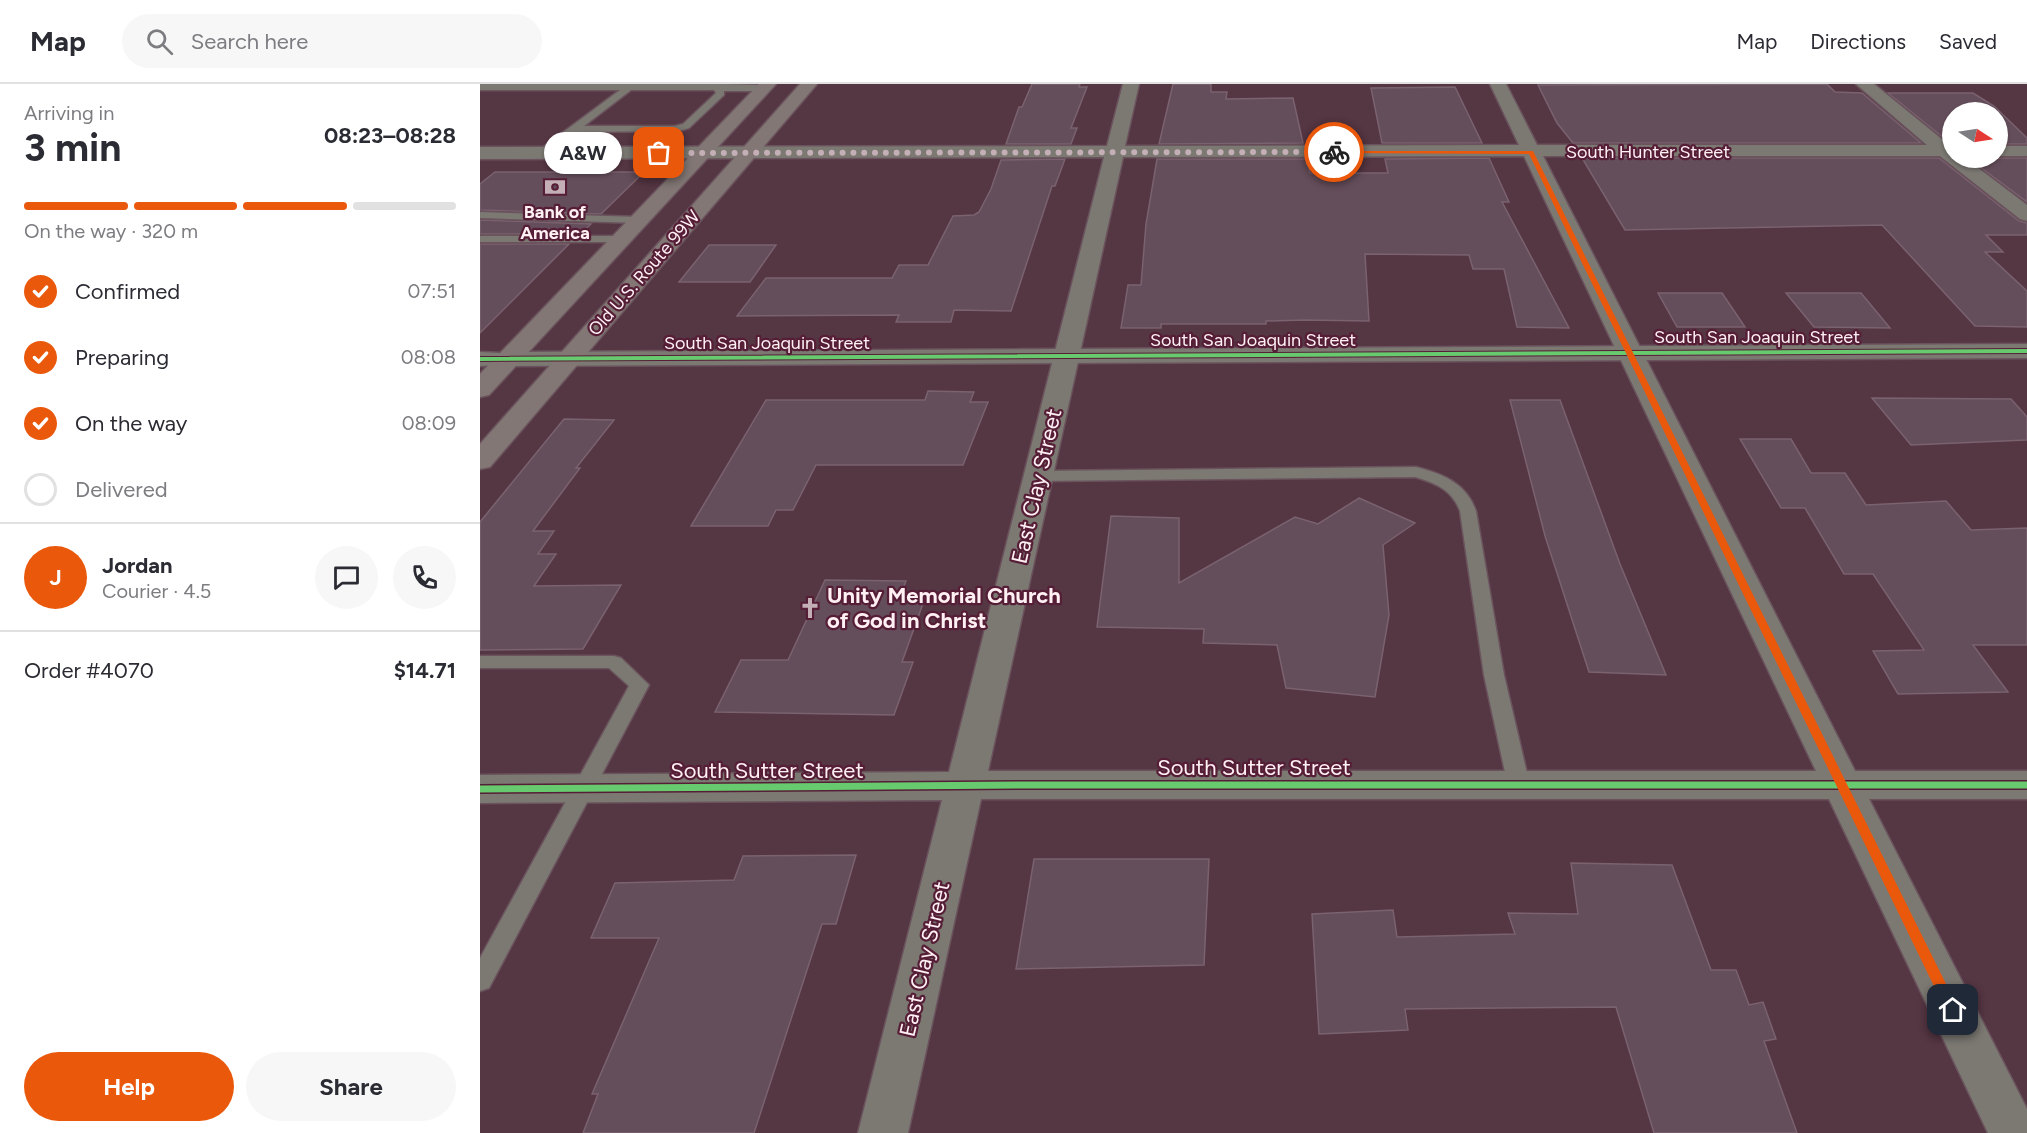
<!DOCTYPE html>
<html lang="en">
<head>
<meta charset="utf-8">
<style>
	:root { --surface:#fff; --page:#f7f7f7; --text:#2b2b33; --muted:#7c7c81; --line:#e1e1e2; --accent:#ea580c }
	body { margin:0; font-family:Figtree,sans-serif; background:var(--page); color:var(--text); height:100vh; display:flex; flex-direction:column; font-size:22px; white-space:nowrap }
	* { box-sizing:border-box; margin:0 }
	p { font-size:20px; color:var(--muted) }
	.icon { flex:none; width:33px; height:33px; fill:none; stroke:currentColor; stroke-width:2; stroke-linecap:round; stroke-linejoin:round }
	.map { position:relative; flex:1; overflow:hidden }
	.details { display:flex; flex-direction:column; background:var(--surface); width:480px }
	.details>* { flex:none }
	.needle { width:39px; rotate:102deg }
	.buttons { position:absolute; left:1462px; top:18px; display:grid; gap:12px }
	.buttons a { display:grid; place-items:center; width:66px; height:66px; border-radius:50%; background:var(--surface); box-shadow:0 2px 4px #0004; font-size:30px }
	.pin { position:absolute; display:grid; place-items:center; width:51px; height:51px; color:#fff; margin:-26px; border-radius:12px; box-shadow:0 3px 9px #0006 }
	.courier { position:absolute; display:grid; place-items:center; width:60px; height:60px; margin:-30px; border:4px solid #ea580c; border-radius:50%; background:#fff; color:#222; box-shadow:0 2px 8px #0007 }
	.bubble { position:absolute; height:42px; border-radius:21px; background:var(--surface); box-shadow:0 2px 4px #0004; font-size:20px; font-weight:700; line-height:42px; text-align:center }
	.summary em { font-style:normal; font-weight:700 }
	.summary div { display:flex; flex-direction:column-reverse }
	.summary { display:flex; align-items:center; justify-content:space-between; height:102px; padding:0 24px }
	h1 { font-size:39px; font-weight:700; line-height:45px }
	.bar { display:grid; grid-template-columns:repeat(4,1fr); gap:9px 6px; align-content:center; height:72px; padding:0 24px }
	.bar i { height:8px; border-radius:4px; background:var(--line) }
	.bar .selected { background:var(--accent) }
	.bar p { grid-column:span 4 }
	.line { display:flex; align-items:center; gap:15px; padding:0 24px; border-top:2px solid var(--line) }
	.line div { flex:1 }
	.round { display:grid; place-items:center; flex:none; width:63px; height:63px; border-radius:32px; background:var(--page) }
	ol { padding:0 24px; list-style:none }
	li { display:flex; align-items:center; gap:18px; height:66px }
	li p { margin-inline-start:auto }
	li .icon { padding:6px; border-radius:50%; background:var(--accent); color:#fff; stroke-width:4 }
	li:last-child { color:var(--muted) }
	li i { width:33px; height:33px; border:3px solid var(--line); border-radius:50% }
	.button { display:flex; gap:12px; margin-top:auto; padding:12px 24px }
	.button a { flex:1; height:69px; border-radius:36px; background:var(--accent); color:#fff; font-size:24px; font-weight:700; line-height:69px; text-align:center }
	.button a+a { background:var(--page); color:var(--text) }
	header { display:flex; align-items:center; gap:36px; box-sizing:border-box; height:84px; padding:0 30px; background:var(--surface); border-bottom:2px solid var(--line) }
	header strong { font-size:28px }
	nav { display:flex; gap:33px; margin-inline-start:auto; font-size:21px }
	.search { width:420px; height:54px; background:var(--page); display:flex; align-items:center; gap:15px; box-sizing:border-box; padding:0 21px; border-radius:33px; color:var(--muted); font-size:22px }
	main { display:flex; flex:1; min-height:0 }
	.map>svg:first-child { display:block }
	.building { fill:#654e5b; stroke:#7a626f; stroke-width:1.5 }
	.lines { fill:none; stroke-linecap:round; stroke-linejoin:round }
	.service-casing { stroke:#6a535d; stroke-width:3 }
	.minor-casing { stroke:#6a535d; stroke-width:3 }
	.tertiary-casing { stroke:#6a535d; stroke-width:3 }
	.primary-casing { stroke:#6a535d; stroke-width:3 }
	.service { fill:#7c7973; fill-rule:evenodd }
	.minor { fill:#7c7973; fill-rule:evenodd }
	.tertiary { fill:#7c7973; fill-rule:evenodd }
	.primary { fill:#827774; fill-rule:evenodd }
	.cycleway-far1-casing { stroke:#561e36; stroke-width:6 }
	.cycleway-casing { stroke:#561e36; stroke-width:10 }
	.cycleway-far1 { stroke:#67ca6e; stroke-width:4 }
	.cycleway { stroke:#67ca6e; stroke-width:7 }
	.route { fill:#ea580c }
	.done { stroke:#c4afb6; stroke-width:6; stroke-dasharray:0 10.8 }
	.labels { text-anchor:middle; stroke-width:4.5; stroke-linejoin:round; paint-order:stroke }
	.far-street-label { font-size:18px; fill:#fff0f4; stroke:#561e36 }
	.far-poi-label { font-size:18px; font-weight:bold; fill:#fff0f4; stroke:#561e36 }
	.street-label { font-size:22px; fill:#fff0f4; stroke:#561e36 }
	.poi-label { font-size:22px; font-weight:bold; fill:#fff0f4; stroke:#561e36; text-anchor:start }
</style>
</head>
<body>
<header>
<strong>Map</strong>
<div class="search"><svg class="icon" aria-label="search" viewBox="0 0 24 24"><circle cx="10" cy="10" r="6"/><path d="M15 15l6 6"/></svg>Search here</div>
<nav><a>Map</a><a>Directions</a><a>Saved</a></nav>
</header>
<main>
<section class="details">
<div class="summary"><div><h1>3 min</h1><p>Arriving in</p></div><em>08:23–08:28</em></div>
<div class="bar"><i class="selected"></i><i class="selected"></i><i class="selected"></i><i></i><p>On the way · 320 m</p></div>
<ol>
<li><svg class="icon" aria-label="check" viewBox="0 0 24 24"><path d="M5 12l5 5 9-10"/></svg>Confirmed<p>07:51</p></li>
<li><svg class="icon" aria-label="check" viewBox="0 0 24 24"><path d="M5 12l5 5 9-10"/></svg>Preparing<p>08:08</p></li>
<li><svg class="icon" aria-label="check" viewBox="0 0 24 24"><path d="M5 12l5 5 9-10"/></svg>On the way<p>08:09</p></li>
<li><i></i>Delivered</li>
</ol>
<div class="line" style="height:108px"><b class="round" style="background:var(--accent);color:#fff">J</b><div><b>Jordan</b><p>Courier · 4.5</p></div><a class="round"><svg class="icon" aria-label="chat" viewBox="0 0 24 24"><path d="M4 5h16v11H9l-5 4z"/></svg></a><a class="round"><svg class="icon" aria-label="phone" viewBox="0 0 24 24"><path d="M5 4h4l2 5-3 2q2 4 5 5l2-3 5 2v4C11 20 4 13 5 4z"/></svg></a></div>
<div class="line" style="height:78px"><div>Order #4070</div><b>$14.71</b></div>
<div class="button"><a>Help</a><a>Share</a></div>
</section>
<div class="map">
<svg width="1547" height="1049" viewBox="0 0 1547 1049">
	<rect width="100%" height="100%" fill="#553643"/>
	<path class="building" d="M552 0H600L599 3H607L591 44H597L591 60H526L539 23H542Z
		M693 0H731V8H747L746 15 813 14 823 59 679 60Z
		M1347 0 1355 8 1382 9 1441 59H1093L1077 39 1058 1Z
		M975 3 1002 59H902L891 4Z
		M1408 9H1493L1514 22 1547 54V60H1518V28H1473V59H1470Z
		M1009 74 1029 118H1022L1089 244 1037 243 1024 185H993L989 171 885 170 889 237 825 236 786 237V240H681V244H641L648 201H661L666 140 677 75H827L830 89H908L905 75Z
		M1102 74H1459L1539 137 1547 139V151H1506L1523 168H1505L1547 207V243L1495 242 1402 141 1145 146Z
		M1488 74H1547V118Z
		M585 75 575 102H572L531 227 474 226 471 238H416L419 231 257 232 286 194H412L419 181H448L473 132 494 131 499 128 511 105 521 76Z
		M15 88H164L121 130 0 126V100Z
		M0 136 111 140 100 150H0Z
		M0 160H89L0 249Z
		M229 161H296L270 198H199Z
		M1178 209H1242L1265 243H1197Z
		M1306 209H1381L1410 244 1334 243Z
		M448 307 494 308 490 318H508L483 381H336L313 426H296L288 442H211L286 316H445Z
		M1392 314 1531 315 1547 333V356L1431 361Z
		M1030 316H1080L1140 480 1186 591 1109 588 1065 452Z
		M84 335 134 336 96 384H100L53 447H74L58 470H76L54 502 141 501 103 565 0 566V438Z
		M1260 355H1311L1331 389H1365L1386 421 1466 417 1491 446 1547 444V561H1493L1528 608 1418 610 1393 567 1444 566 1393 490H1364L1325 424H1301Z
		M879 414 935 439 903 461 909 531 895 613 806 604 797 561 723 559 724 545 617 543 631 432 699 434V499L815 433 838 440Z
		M345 496 426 497 420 512 446 511 422 578H433L414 631 235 628 261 576H308Z
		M376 771 356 840H342L274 1049H103L118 1010H112L179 854H111L135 799 254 796 263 772Z
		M554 775H729L724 881 536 885Z
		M1091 779 1192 781 1231 886H1256L1269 921 1283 918 1296 955 1284 957 1317 1049H1174L1136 923 925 925 928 946 839 950 832 830 913 826 917 853 1035 850 1028 829 1098 830Z"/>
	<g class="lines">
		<defs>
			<path id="service" d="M0 0H244L285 1 289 4 285 7H244V11L209 44 199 47 96 48 62 72 57 69 58 67 140 6H0ZM151 6H234L236 9 203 40 195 42H104Z
				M0 128 160 133 166 136 160 139 0 134Z
				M0 152H142L148 155 142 158H0Z
				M936 383C963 390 986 399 996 427L1024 591 1050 702 1046 707 1039 710 1032 707 1028 702 1004 591 980 427C972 406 956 399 935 393L559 397 551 392 559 387Z
				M0 572H134L141 574 169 601 9 904 0 907V874L149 602 129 584H0Z"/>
			<path id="minor" d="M643 0H659L645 62 1039 61 1010 0H1026L1057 61H1447L1376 0H1394L1469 61H1473V74H1485L1547 121V137L1540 135 1460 72H1063L1375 687H1547V715H1389L1547 1025V1049H1508L1349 715H501L428 1049H378L462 716 0 719V691L469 688 624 73 0 75V63L627 62ZM1044 72 1336 687H508L643 73Z
				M1518 62H1547V72H1518Z
				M0 268 40 270 43 275 40 280 0 282Z"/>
			<path id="tertiary" d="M1547 260V274L31 282 22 280 19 275 22 270 31 268Z"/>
			<path id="primary" d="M279 0H296L9 311 0 313V290Z
				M320 0H337L10 383 0 385V360Z"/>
		</defs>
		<use href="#service" class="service-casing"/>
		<use href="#minor" class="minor-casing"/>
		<use href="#tertiary" class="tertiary-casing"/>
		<use href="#primary" class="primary-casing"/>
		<use href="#service" class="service"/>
		<use href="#minor" class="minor"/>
		<use href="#tertiary" class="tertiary"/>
		<use href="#primary" class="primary"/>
		<defs>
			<path id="cycleway-far1" d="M0 275 1547 267"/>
			<path id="cycleway" d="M0 705 552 701H1547"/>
		</defs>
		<use href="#cycleway-far1" class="cycleway-far1-casing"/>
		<use href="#cycleway" class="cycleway-casing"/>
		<use href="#cycleway-far1" class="cycleway-far1"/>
		<use href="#cycleway" class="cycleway"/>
	</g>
	<path class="route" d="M854 67H1053L1477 922V931H1468L1049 70 852 69Z"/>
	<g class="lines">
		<path class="done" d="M179 69 854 68"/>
	</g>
	<defs>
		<symbol id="bank-bare" viewBox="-9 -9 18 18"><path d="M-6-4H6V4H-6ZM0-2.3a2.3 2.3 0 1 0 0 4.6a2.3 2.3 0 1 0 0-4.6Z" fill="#c4afb6" stroke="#561e36" stroke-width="2.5" paint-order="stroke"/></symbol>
		<symbol id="church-bare" viewBox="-9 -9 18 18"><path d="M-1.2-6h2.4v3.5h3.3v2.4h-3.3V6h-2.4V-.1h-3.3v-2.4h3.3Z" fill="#c4afb6" stroke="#561e36" stroke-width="2.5" paint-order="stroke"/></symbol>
	</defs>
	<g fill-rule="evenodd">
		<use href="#bank-bare" x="60" y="88" width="30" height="30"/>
		<use href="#church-bare" x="315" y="509" width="30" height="30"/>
	</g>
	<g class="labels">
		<g class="far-street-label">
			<text x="1168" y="74">South Hunter Street</text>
			<text transform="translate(164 189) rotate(-49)" y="6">Old U.S. Route 99W</text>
			<text x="1277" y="259">South San Joaquin Street</text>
			<text x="773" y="262">South San Joaquin Street</text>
			<text x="287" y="265">South San Joaquin Street</text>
		</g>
		<g class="far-poi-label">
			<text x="75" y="134">Bank of<tspan x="75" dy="21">America</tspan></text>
		</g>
		<g class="street-label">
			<text transform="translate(556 402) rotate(-77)" y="8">East Clay Street</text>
			<text x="774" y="691">South Sutter Street</text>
			<text x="287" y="694">South Sutter Street</text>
			<text transform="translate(444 875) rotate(-77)" y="8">East Clay Street</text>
		</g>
		<g class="poi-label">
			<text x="347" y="519">Unity Memorial Church<tspan x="347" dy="25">of God in Christ</tspan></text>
		</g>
	</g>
</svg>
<div class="buttons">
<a><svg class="needle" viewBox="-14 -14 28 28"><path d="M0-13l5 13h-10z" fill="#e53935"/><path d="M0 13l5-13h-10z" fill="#7c7c81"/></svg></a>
</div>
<div class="pin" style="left:179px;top:69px;background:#ea580c"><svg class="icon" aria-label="bag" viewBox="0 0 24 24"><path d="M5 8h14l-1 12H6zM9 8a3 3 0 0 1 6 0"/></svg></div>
<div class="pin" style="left:1473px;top:926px;background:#1f2937"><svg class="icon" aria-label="home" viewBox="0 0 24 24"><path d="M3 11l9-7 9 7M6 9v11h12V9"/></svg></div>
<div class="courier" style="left:854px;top:68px"><svg class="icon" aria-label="bike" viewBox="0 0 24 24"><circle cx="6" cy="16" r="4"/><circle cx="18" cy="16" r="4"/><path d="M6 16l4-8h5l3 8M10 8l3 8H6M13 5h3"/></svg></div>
<div class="bubble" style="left:64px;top:48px;width:78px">A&amp;W</div>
</div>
</main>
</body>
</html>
